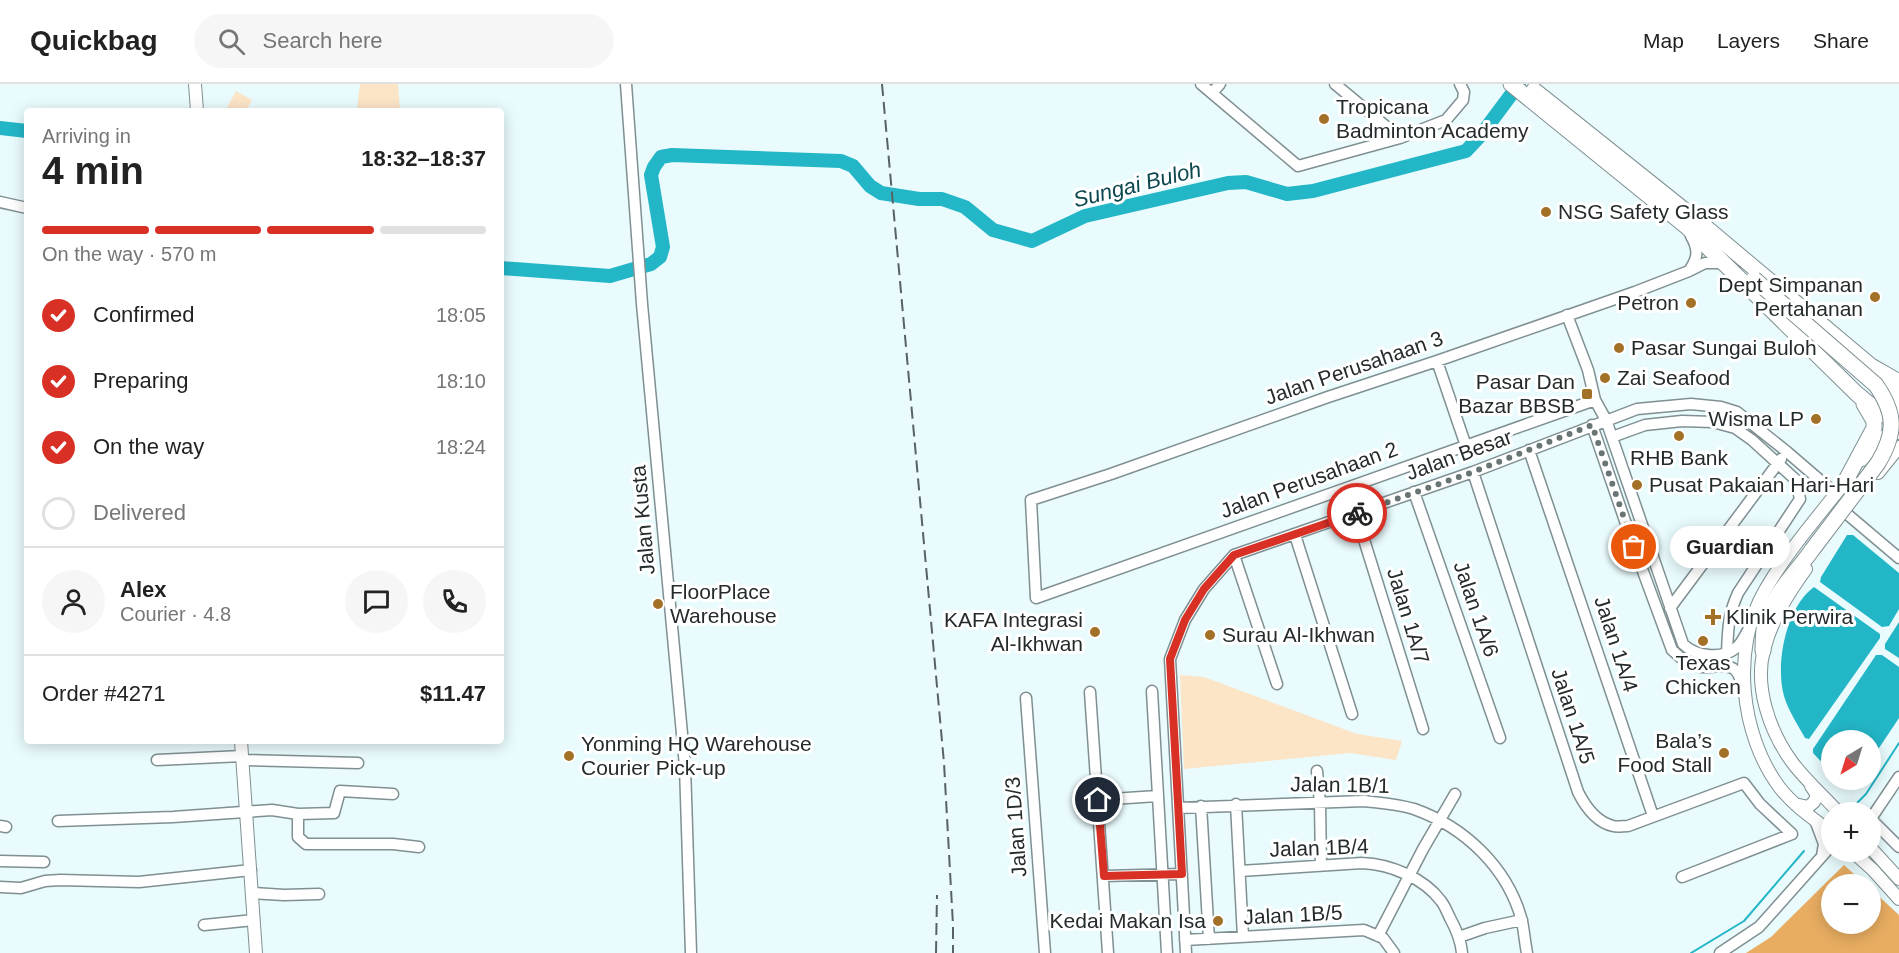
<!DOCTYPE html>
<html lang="en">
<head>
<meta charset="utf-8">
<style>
	:root { --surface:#fff; --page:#f6f6f6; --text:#222; --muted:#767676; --line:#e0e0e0; --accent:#d93025 }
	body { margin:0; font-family:Arial,sans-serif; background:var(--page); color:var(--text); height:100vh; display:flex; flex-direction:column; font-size:22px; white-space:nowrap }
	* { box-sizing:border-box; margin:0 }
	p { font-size:20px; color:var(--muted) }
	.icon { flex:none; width:33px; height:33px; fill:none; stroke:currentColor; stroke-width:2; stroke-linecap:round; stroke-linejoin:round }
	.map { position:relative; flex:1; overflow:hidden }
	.panel { position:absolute; left:24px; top:24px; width:480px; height:636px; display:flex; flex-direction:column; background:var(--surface); border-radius:6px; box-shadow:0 3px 15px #0003 }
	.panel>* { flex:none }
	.needle { width:39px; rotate:218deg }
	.buttons { position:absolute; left:1821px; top:646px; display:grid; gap:12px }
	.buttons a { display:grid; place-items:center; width:60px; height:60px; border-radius:50%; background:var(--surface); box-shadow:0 3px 15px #0003; font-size:30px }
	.pin { position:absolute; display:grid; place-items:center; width:51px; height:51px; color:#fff; margin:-26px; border:3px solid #fff; border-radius:50%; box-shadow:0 2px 6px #0007 }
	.courier { position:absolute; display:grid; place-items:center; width:60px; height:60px; margin:-30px; border:4px solid #d93025; border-radius:50%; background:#fff; color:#222; box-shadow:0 2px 8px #0007 }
	.bubble { position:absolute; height:42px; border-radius:21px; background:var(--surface); box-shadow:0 3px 15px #0003; font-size:20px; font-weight:700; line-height:42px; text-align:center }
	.head em { font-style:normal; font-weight:700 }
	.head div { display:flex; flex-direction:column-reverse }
	.head { display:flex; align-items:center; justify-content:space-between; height:102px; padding:0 18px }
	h1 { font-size:39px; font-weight:700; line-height:45px }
	.bar { display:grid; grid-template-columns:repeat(4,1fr); gap:9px 6px; align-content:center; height:72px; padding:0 18px }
	.bar i { height:8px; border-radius:4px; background:var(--line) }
	.bar .current { background:var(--accent) }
	.bar p { grid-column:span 4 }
	.line { display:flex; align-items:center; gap:15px; padding:0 18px; border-top:2px solid var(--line) }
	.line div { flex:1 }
	.round { display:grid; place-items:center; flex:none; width:63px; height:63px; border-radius:32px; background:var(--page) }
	ol { padding:0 18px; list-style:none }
	li { display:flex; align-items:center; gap:18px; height:66px }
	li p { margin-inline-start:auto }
	li .icon { padding:6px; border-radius:50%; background:var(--accent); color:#fff; stroke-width:4 }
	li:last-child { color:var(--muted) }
	li i { width:33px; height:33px; border:3px solid var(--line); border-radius:50% }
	header { display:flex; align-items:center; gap:36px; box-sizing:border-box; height:84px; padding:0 30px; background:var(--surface); border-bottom:2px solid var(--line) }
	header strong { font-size:28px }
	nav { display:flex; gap:33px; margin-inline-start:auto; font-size:21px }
	.search { width:420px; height:54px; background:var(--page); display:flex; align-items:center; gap:15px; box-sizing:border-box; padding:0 21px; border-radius:33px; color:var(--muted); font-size:22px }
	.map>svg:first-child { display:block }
	.green { fill:#fce4c7 }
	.forest { fill:#e8ad61 }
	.water { fill:#23b6c7 }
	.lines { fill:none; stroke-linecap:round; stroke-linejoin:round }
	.stream { stroke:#23b6c7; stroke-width:2 }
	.river { stroke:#23b6c7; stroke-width:14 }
	.minor-casing { stroke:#7f8f92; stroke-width:13 }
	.major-casing { stroke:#7f8f92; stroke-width:14 }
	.highway-casing { stroke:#7f8f92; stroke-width:17 }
	.minor { stroke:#fff; stroke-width:10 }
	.major { stroke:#fff; stroke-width:12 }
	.highway { stroke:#fff; stroke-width:15 }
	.rail { stroke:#586263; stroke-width:2; stroke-dasharray:12 6; stroke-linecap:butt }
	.highway-bridge-casing { stroke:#7f8f92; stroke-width:17; stroke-linecap:butt }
	.highway-bridge { stroke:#fff; stroke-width:15 }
	.done { stroke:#697475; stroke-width:6; stroke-dasharray:0 10.8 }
	.route { stroke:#d93025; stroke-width:8 }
	.poi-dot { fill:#a37027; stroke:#fff; stroke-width:2 }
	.labels { text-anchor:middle; stroke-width:6; stroke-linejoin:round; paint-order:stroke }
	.poi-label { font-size:21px; fill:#242b2c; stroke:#fff; text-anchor:start }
	.street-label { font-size:21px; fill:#242b2c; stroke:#fff }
	.water-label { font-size:22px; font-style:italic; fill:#0b474e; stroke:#fff }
</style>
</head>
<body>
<header>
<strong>Quickbag</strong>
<div class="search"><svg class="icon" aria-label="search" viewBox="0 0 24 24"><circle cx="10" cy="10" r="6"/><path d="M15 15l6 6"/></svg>Search here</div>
<nav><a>Map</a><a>Layers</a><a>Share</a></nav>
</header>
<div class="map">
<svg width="1899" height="869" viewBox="0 0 1899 869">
	<rect width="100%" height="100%" fill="#e9fbfd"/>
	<path class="green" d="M360 0H398L400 27H357Z
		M236 7 252 16 246 27H225Z
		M1180 591 1204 593 1357 650 1402 657 1396 676 1350 669 1184 685Z"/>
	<path class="forest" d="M1844 781 1866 801H1832V840H1870L1871 805 1899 831V869H1746L1771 853Z"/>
	<path class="water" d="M1847 451H1853L1899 489V525L1889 542 1882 543 1820 498 1821 493Z
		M1814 503 1880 550V554L1809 655 1805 654C1798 641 1788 626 1784 612 1775 580 1786 523 1814 503Z
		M1899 538V574L1885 565V560Z
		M1876 571H1882L1899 583V634L1871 676 1870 657H1832L1831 688 1813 669V665Z"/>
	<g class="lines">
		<path class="stream" d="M1853 723 1866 710 1899 659
			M1691 869 1744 837 1804 767"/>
		<path class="river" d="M0 44 27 47
			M501 184 610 192 651 180 660 173 663 163 651 91 654 83 661 73 672 71 841 77 853 82 870 102 881 109 919 115H942L965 123 993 146 1032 157 1085 132 1228 99 1246 98 1287 110 1313 107 1466 67 1481 51 1519 0"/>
		<defs>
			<path id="minor" d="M626 0 642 220 685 682 691 869
				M1201 0 1298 82 1400 54 1446 36 1463 16 1464 8 1460 0
				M1335 0 1400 54
				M1212 9 1220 0
				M0 118 27 124
				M1689 187C1698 174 1699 166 1691 152
				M1567 231 1588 286 1595 316 1606 336 1683 560C1695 572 1721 576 1736 564 1741 560 1744 554 1747 548
				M1437 277 1466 362
				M1595 316 1036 514 1031 416 1111 390 1328 313 1437 277 1635 208 1689 187 1705 179H1723
				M1592 341 1634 463 1672 566C1680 574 1689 581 1701 583 1711 584 1728 579 1735 586 1740 590 1741 598 1742 604
				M1612 353 1645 341 1682 337 1713 338 1735 344 1752 356 1796 396 1800 415 1738 509C1728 531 1728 546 1727 569
				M1529 366 1653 732
				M1473 388 1578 708C1585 722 1596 738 1613 742 1617 743 1623 742 1628 742L1744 699 1760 720 1792 750 1682 793
				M1414 408 1500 654
				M1356 430 1423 645
				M1847 430 1899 474
				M1295 451 1352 630
				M1234 471 1277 600
				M1670 524 1781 375
				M1152 607 1167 869
				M1090 608 1108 869
				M1026 614 1045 869
				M157 676 242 672
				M243 676 358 679
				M1317 687 1320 719 1321 782
				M1098 716 1157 712
				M1236 720 1243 853
				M1201 722 1209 855
				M1178 724 1364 717C1381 719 1398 720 1414 725 1465 743 1508 784 1522 837 1524 847 1525 859 1527 869
				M298 730V753L306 760H393L419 763
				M1871 735 1899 763
				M1815 736 1824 760 1822 772
				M1870 736 1899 693
				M58 737 173 733 272 726 298 730 334 729 340 707 393 710
				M0 742 6 743
				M0 777 44 778
				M1240 787 1362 779C1390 780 1424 794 1441 817 1445 822 1447 828 1450 834 1456 845 1461 856 1462 869
				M1104 792 1182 790
				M0 803 21 804 45 797 60 796 139 798 251 786
				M252 809 284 811 319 810
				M204 841 254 836
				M1378 852 1423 765 1455 710
				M1459 853 1485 844 1522 836
				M1185 856 1364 846 1383 854 1394 869
				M1186 869 1170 575 1185 536 1204 505 1234 471 1473 388 1637 325 1691 320 1721 323 1737 328 1786 367 1836 410
				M1720 869 1759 843 1832 761"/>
			<path id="major" d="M195 0 197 27
				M1862 376C1872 365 1880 351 1895 347L1899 349
				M1878 389 1899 363
				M1806 485C1788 510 1772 535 1764 566 1754 603 1770 648 1792 678 1806 697 1824 712 1839 729
				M241 657 256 869
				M1795 720 1808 723 1814 718 1817 711 1811 702
				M1832 749C1814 735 1794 722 1780 704 1740 651 1731 564 1765 506 1789 465 1821 429 1850 392
				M1870 763 1899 795
				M1853 768 1873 786 1899 815"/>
			<path id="highway" d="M1511 0 1687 143 1857 310C1870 320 1882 333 1899 336
				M1534 6 1703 141 1871 282 1899 298
				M1880 329 1890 327 1897 320C1897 309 1889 300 1882 292
				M1845 398 1874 344V337L1864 320
				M1763 567C1763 556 1763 545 1766 534 1773 511 1798 486 1812 466"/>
		</defs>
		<use href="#minor" class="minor-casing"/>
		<use href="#major" class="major-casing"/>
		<use href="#highway" class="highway-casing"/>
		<use href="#minor" class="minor"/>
		<use href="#major" class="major"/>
		<use href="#highway" class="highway"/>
		<path class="rail" d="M882 0 944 679 953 841V869
			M936 869 937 811"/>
		<defs>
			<path id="highway-bridge" d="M1754 195 1876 301C1896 330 1896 349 1878 379L1812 466"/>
		</defs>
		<use href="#highway-bridge" class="highway-bridge-casing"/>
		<use href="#highway-bridge" class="highway-bridge"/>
	</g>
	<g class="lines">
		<path class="done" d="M1357 429 1473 388 1592 341 1634 463"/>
		<path class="route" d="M1098 716 1104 792 1182 790 1170 575 1185 536 1204 505 1234 471 1357 429"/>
	</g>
	<g class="poi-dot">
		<circle cx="1324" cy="35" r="6"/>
		<circle cx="1546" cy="128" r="6"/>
		<circle cx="1875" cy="213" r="6"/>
		<circle cx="1691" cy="219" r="6"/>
		<circle cx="1619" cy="264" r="6"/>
		<circle cx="1605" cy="294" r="6"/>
		<rect x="1581" y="304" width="12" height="12" rx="3"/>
		<circle cx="1816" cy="335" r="6"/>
		<circle cx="1679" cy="352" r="6"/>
		<circle cx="1637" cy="401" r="6"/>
		<circle cx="658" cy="520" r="6"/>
		<path d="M1710 524h6v6h6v6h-6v6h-6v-6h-6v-6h6z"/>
		<circle cx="1095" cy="548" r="6"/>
		<circle cx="1210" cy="551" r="6"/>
		<circle cx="1703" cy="557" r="6"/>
		<circle cx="1724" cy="669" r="6"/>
		<circle cx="569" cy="672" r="6"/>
		<circle cx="1218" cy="837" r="6"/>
	</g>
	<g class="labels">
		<g class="poi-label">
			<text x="1336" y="30">Tropicana<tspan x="1336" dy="24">Badminton Academy</tspan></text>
			<text x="1558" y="135">NSG Safety Glass</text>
			<text x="1863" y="208" text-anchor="end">Dept Simpanan<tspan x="1863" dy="24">Pertahanan</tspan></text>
			<text x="1679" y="226" text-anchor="end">Petron</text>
			<text x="1631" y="271">Pasar Sungai Buloh</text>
			<text x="1617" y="301">Zai Seafood</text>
			<text x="1575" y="305" text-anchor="end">Pasar Dan<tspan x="1575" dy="24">Bazar BBSB</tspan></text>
			<text x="1804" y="342" text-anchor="end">Wisma LP</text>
			<text x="1679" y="381" text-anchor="middle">RHB Bank</text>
			<text x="1649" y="408">Pusat Pakaian Hari-Hari</text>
			<text x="670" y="515">FloorPlace<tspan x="670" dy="24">Warehouse</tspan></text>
			<text x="1726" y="540">Klinik Perwira</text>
			<text x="1083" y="543" text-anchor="end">KAFA Integrasi<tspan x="1083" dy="24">Al-Ikhwan</tspan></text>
			<text x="1222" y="558">Surau Al-Ikhwan</text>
			<text x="1703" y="586" text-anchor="middle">Texas<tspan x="1703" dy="24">Chicken</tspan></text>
			<text x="1712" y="664" text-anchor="end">Bala’s<tspan x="1712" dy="24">Food Stall</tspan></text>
			<text x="581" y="667">Yonming HQ Warehouse<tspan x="581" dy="24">Courier Pick-up</tspan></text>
			<text x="1206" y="844" text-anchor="end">Kedai Makan Isa</text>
		</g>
		<g class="street-label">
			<text transform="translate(1354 284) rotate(-19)" y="7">Jalan Perusahaan 3</text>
			<text transform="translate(1459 371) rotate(-20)" y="7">Jalan Besar</text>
			<text transform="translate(1309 396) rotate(-20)" y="7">Jalan Perusahaan 2</text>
			<text transform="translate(643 436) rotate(-95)" y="7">Jalan Kusta</text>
			<text transform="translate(1476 525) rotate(71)" y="7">Jalan 1A/6</text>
			<text transform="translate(1408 532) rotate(73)" y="7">Jalan 1A/7</text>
			<text transform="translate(1616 560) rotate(72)" y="7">Jalan 1A/4</text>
			<text transform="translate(1573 632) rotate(72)" y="7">Jalan 1A/5</text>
			<text transform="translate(1340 701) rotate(1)" y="7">Jalan 1B/1</text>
			<text transform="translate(1016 743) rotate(-94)" y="7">Jalan 1D/3</text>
			<text transform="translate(1319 764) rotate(-2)" y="7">Jalan 1B/4</text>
			<text transform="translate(1293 831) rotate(-3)" y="7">Jalan 1B/5</text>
		</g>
		<g class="water-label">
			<text transform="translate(1137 100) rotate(-14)" y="8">Sungai Buloh</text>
		</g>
	</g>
</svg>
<div class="buttons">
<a><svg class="needle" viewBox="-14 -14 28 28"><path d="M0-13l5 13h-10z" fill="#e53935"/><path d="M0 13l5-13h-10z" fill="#767676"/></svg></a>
<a>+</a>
<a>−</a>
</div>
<div class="pin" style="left:1634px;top:463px;background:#ea580c"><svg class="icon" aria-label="bag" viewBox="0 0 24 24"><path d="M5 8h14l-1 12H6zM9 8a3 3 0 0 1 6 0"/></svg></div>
<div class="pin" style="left:1098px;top:716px;background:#1f2937"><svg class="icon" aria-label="home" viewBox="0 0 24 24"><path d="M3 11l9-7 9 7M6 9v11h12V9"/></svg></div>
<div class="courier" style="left:1357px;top:429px"><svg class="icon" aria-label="bike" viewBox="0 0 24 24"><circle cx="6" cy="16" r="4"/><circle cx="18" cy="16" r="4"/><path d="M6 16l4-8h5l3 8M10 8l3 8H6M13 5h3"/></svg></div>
<div class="bubble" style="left:1670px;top:442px;width:120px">Guardian</div>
<section class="panel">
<div class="head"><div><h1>4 min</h1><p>Arriving in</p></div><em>18:32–18:37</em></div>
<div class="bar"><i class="current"></i><i class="current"></i><i class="current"></i><i></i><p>On the way · 570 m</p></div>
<ol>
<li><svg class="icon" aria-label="check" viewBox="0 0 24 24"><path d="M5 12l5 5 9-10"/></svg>Confirmed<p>18:05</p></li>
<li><svg class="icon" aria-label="check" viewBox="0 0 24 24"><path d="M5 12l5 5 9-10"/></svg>Preparing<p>18:10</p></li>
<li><svg class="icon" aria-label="check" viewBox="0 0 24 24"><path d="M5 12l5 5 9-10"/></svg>On the way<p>18:24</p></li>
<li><i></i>Delivered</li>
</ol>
<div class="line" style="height:108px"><a class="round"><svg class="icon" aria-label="person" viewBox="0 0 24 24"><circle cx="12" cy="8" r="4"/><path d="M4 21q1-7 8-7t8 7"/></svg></a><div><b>Alex</b><p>Courier · 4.8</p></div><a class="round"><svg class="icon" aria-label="chat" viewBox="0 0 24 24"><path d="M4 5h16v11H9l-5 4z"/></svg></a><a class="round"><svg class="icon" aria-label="phone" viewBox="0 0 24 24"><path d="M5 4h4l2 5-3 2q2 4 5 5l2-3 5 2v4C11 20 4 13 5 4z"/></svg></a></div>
<div class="line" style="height:78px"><div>Order #4271</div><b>$11.47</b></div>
</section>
</div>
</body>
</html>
